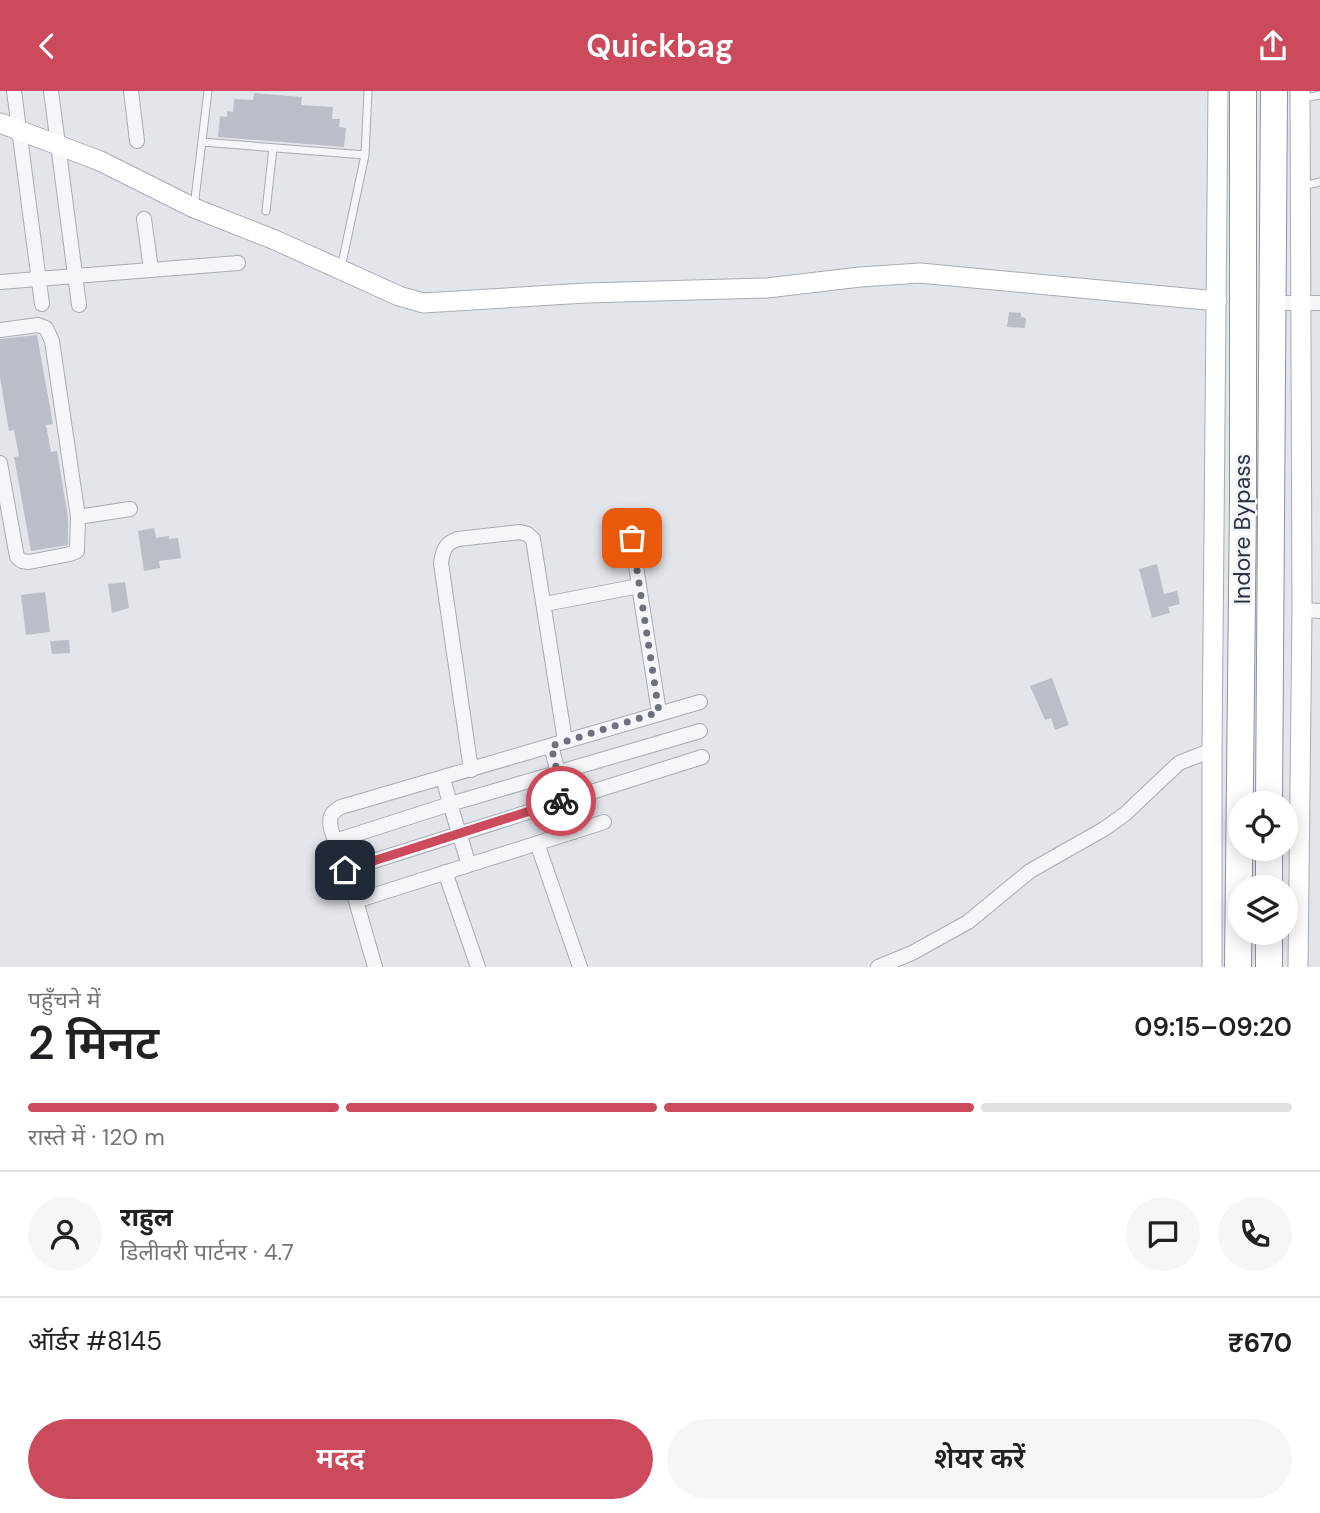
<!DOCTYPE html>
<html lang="hi">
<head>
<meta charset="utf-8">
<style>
	:root { --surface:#fff; --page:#f6f6f6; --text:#202124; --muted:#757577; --line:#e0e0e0; --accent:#cb4b5c }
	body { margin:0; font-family:"DM Sans","Noto Sans Devanagari",sans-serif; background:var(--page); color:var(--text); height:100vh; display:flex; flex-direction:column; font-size:26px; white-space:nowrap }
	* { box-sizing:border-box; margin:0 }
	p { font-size:23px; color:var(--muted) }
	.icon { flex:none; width:38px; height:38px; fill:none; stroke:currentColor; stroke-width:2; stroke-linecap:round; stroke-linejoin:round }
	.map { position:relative; height:876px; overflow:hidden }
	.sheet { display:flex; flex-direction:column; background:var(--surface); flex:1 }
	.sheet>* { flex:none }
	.buttons { position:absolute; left:1228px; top:700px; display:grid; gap:14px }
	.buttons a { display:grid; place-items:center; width:70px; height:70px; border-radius:50%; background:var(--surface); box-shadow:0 4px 18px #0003; font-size:35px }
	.pin { position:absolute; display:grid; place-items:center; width:60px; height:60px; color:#fff; margin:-30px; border-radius:14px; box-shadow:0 4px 10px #0006 }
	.courier { position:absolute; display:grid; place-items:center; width:70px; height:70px; margin:-35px; border:5px solid #cb4b5c; border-radius:50%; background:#fff; color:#222; box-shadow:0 2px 9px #0007 }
	.summary em { font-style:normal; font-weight:600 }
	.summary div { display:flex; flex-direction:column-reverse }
	.summary { display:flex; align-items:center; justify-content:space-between; height:119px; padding:0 28px }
	h1 { font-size:46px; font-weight:600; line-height:52px }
	.bar { display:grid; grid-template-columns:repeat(4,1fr); gap:10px 7px; align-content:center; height:84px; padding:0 28px }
	.bar i { height:9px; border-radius:5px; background:var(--line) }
	.bar .selected { background:var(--accent) }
	.bar p { grid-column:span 4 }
	.line { display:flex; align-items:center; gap:18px; padding:0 28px; border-top:2px solid var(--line) }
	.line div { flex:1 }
	.round { display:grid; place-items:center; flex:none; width:74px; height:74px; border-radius:37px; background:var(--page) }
	.action { display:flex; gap:14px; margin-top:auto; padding:14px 28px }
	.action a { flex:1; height:80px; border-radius:42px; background:var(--accent); color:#fff; font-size:28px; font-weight:600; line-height:80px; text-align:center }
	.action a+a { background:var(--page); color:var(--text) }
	header { display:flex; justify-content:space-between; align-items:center; height:91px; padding:0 28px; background:var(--accent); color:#fff; font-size:32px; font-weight:600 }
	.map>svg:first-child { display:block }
	.building { fill:#babec7 }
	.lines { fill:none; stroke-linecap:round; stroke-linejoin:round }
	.lane-casing { stroke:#a7acb4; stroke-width:9 }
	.street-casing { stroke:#a7acb4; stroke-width:16 }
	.secondary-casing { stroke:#a7acb4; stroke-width:21 }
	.highway-casing { stroke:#8a92a1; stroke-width:28 }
	.lane { stroke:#f5f6f9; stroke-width:7 }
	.street { stroke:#f5f6f9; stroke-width:14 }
	.secondary { stroke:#fff; stroke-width:19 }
	.highway { stroke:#fff; stroke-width:26 }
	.done { stroke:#6b717d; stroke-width:7; stroke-dasharray:0 12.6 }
	.route { stroke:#cb4b5c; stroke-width:9 }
	.labels { text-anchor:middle; stroke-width:5; stroke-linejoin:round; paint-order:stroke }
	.street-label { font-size:23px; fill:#2b3342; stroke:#f2f4f8 }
</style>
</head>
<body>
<header><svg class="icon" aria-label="back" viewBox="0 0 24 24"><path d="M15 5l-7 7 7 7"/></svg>Quickbag<svg class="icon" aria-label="share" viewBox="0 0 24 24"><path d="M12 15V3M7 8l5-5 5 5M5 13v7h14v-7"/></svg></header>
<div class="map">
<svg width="1320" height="876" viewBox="0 0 1320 876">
	<rect width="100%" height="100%" fill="#e2e5ea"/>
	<path class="building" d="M254 2 302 6 301 14 333 16 332 28H340L339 36 346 37 344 56 218 46 220 25 227 26V20L233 21 234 8 253 9Z
		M1009 221 1021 222V226L1026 227 1025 237 1007 236Z
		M37 244 53 333 46 334 51 361 57 360 68 427V454L31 460 14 366 19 365 14 339 9 340 0 286V248Z
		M154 437 156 447 169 445V448L178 447 181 467 159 470 160 477 144 480 138 440Z
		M1157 473 1164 503 1177 500 1180 513 1168 516 1170 522 1152 527 1139 478Z
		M125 491 129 517 112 522 108 493Z
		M45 501 50 541 26 544 21 504Z
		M69 549 70 562 52 563 50 550Z
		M1052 587 1069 634 1055 639 1051 627 1045 629 1030 595Z"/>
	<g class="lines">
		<defs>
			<path id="lane" d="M1300 8 1320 4
				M202 51 365 64
				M1303 95 1320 91
				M194 116 208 0
				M266 120 273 57
				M341 177 365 64 368 0"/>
			<path id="street" d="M14 0 42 213
				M51 0 79 214
				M131 0 137 50
				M144 128 151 178
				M0 191 238 172
				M1274 212H1320
				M0 239 38 234 46 237 52 250 78 426 77 460 70 463 29 471 22 470 17 466 0 372
				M78 426 130 418
				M632 447 639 495
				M545 513 639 495 659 621
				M1302 519 1320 520
				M551 655 574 741
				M471 679 441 472C443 459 445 452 458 448L520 441 527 443 533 448 565 650
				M335 750 450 713 443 687
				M537 752 580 876
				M469 774 450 713 700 640
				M345 779 702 666
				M445 781 478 876
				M356 810 604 731
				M375 876 356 810 331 738C329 726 330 722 341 716L700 611
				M878 876 912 862 968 831 1030 780 1104 738 1125 723 1179 672 1212 659"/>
			<path id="secondary" d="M0 32 100 70 194 117 275 149 399 205 423 212 586 202 767 197 860 186 920 182 1217 210
				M1212 876V659L1218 0
				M1298 876 1302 519 1300 0"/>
			<path id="highway" d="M1269 712 1274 0
				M1269 758V796
				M1269 842V876
				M1238 876 1243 410V0"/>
		</defs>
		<use href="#lane" class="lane-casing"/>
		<use href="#street" class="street-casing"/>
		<use href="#secondary" class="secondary-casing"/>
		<use href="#highway" class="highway-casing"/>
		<use href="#lane" class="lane"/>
		<use href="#street" class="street"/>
		<use href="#secondary" class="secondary"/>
		<use href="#highway" class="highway"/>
	</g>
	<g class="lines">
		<path class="done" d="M561 710 564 709 551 655 659 621 632 447"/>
		<path class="route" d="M345 779 561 710"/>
	</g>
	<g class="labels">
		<g class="street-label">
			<text transform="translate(1242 438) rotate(-90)" y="8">Indore Bypass</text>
		</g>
	</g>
</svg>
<div class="buttons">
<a><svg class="icon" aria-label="locate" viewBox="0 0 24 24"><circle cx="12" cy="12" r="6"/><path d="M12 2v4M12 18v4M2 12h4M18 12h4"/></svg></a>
<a><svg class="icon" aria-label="layers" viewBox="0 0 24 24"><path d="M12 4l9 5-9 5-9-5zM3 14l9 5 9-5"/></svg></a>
</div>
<div class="pin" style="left:632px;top:447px;background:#ea580c"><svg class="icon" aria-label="bag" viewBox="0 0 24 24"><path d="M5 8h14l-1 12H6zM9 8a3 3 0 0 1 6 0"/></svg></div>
<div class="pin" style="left:345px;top:779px;background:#1f2937"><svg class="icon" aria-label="home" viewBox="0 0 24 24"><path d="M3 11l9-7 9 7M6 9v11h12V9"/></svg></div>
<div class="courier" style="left:561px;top:710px"><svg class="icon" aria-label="bike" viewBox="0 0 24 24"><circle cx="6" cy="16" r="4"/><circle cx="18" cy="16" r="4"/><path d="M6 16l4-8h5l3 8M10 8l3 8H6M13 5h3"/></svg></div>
</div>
<section class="sheet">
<div class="summary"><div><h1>2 मिनट</h1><p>पहुँचने में</p></div><em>09:15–09:20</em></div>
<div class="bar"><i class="selected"></i><i class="selected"></i><i class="selected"></i><i></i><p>रास्ते में · 120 m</p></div>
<div class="line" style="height:126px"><a class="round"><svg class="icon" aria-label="person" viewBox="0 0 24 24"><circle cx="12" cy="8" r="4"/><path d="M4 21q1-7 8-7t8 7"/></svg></a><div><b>राहुल</b><p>डिलीवरी पार्टनर · 4.7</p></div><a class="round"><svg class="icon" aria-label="chat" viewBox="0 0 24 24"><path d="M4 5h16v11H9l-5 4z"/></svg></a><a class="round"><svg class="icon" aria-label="phone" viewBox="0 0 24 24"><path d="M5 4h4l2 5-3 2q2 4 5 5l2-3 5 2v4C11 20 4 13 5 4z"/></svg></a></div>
<div class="line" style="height:91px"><div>ऑर्डर #8145</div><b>₹670</b></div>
<div class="action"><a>मदद</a><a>शेयर करें</a></div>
</section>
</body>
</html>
